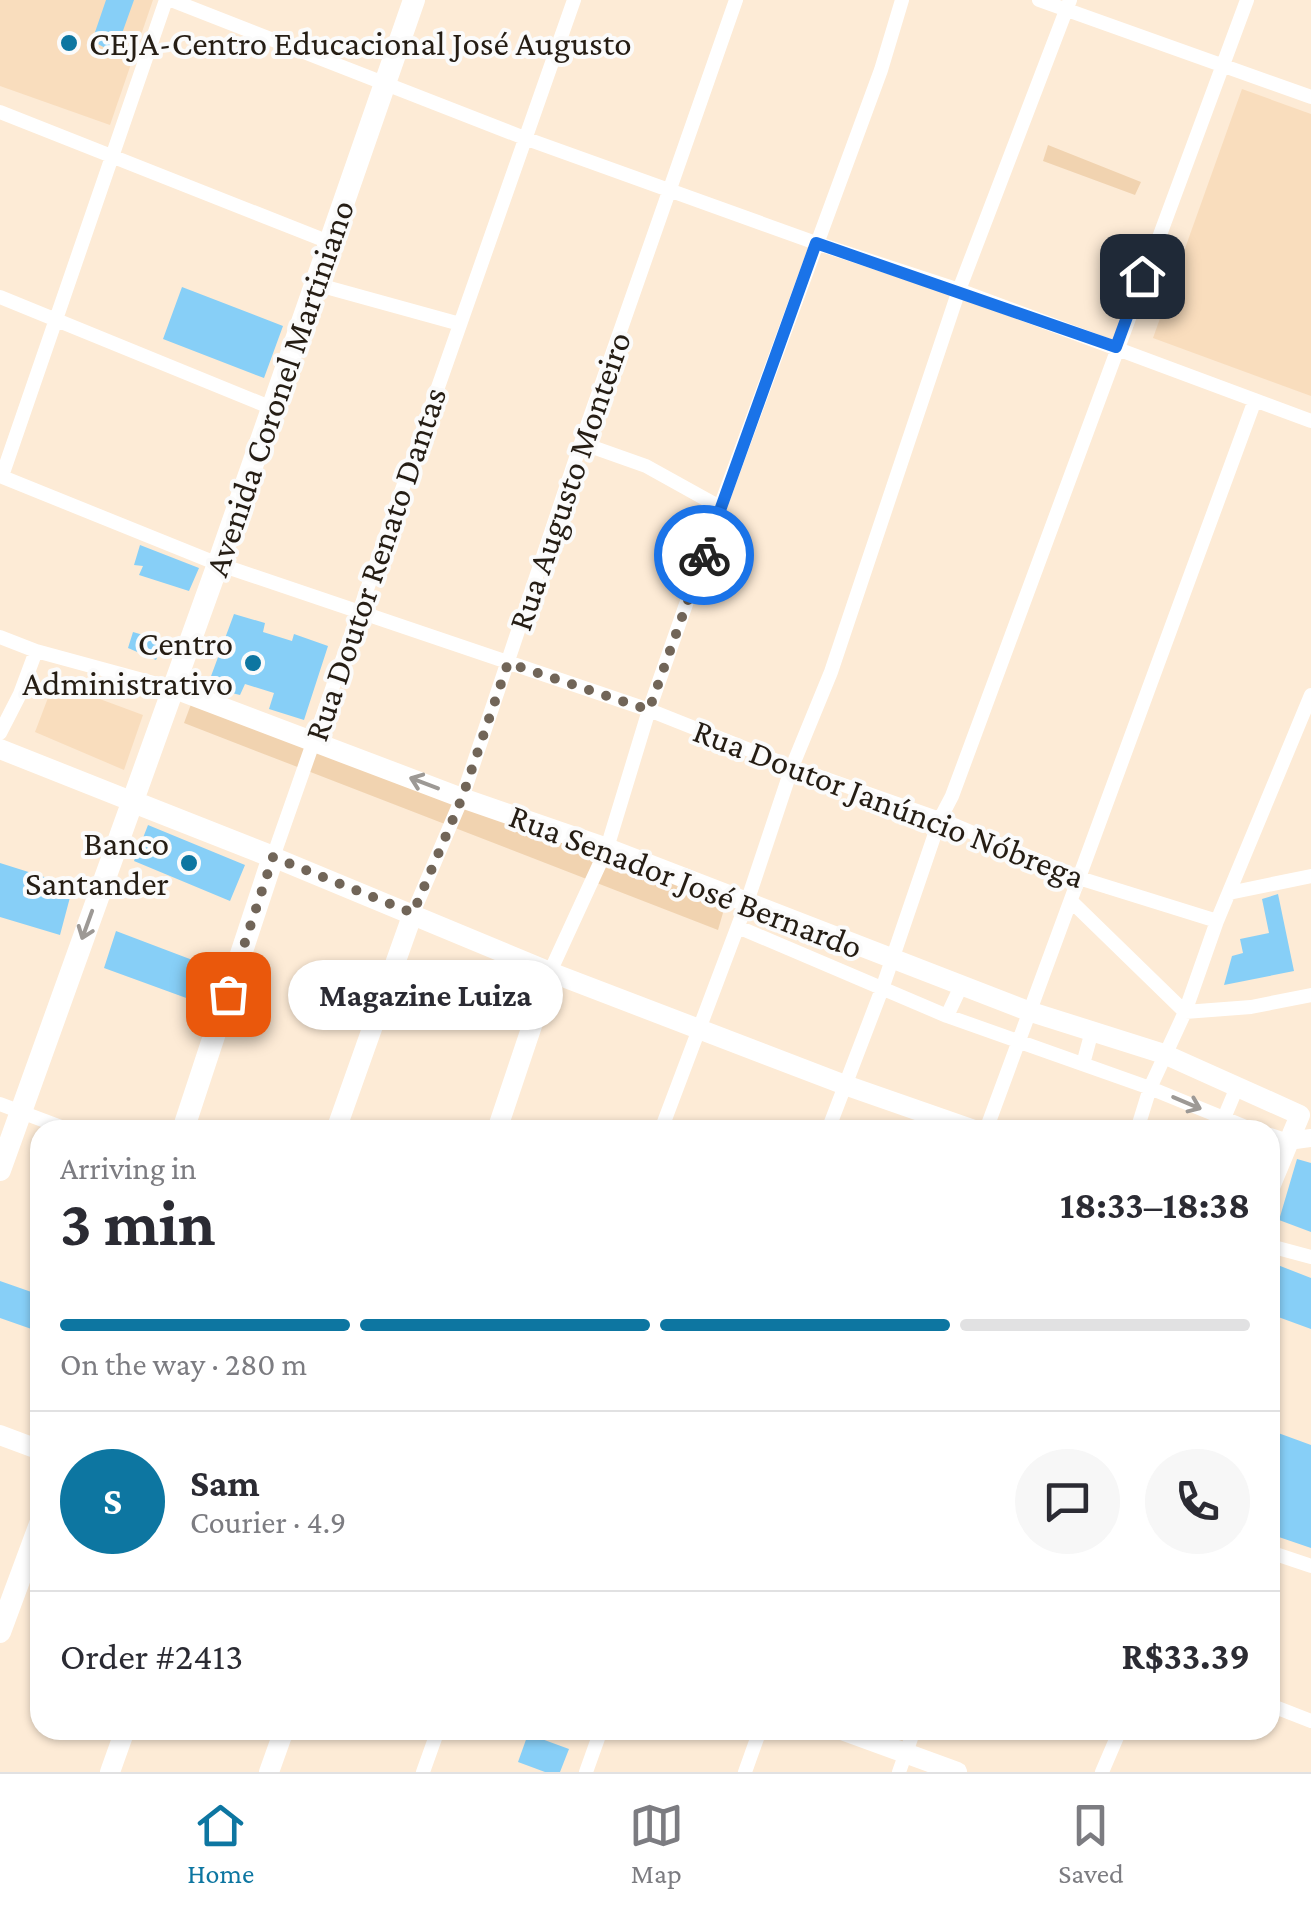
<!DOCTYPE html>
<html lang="en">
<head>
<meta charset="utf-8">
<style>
	:root { --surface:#fff; --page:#f7f7f7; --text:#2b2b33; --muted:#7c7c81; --line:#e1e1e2; --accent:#0d76a1 }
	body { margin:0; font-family:"Crimson Pro",serif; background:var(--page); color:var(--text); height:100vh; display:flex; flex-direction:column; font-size:38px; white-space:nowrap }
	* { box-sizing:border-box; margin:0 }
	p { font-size:32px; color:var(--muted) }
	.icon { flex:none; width:55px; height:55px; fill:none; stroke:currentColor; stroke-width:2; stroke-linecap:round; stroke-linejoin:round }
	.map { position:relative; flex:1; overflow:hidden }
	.side { position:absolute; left:30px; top:1120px; width:1250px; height:620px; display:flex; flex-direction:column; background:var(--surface); border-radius:30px; box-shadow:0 2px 8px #0004 }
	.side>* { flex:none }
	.pin { position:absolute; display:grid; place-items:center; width:85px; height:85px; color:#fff; margin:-42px; border-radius:20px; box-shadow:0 5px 15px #0006 }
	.courier { position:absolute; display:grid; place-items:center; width:100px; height:100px; margin:-50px; border:8px solid #1a73e8; border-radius:50%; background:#fff; color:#222; box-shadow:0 2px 12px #0007 }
	.bubble { position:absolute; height:70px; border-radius:35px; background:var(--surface); box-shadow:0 2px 8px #0004; font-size:32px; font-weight:700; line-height:70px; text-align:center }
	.summary em { font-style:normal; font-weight:700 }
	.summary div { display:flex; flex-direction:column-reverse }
	.summary { display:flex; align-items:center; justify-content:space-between; height:170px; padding:0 30px }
	h1 { font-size:65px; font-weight:700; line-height:75px }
	.bar { display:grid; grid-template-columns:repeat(4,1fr); gap:15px 10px; align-content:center; height:120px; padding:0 30px }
	.bar i { height:12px; border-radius:8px; background:var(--line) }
	.bar .active { background:var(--accent) }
	.bar p { grid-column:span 4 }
	.line { display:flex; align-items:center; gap:25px; padding:0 30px; border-top:2px solid var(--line) }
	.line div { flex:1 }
	.round { display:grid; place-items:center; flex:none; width:105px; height:105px; border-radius:52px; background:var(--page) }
	.tab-bar { display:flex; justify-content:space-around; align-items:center; height:140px; border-top:2px solid var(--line); background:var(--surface); font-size:28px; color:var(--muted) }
	.tab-bar a { display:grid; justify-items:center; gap:5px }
	.tab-bar .active { color:var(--accent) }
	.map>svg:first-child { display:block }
	.built { fill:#f9ddbd }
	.green { fill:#f1d3b0 }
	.building { fill:#87cff7 }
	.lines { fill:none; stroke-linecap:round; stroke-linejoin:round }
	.minor { stroke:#fff; stroke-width:14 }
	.tertiary { stroke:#fff; stroke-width:18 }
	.secondary { stroke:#fff; stroke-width:20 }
	.primary { stroke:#fff; stroke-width:22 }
	.oneway { stroke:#9d9995 }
	.done { stroke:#716558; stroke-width:10; stroke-dasharray:0 18 }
	.route { stroke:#1a73e8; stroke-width:12 }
	.poi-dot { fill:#0d76a1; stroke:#fbfbfb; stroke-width:4 }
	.labels { text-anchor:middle; stroke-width:8; stroke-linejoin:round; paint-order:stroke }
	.poi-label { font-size:35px; fill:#251d14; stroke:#fbfbfb; text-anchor:end }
	.street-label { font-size:35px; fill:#251d14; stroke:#fbfbfb }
</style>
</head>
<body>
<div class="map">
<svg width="1311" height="1772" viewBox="0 0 1311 1772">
	<rect width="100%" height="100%" fill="#fdebd6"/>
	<path class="built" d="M0 0H153L110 125 0 86Z
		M1242 89 1311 114V396L1153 338Z
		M54 682 143 715 124 770 35 732Z"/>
	<path class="green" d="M1048 145 1141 182 1135 195 1043 161Z
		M193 699 727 899 718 930 184 723Z"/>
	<path class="building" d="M106 0H134L115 53 92 41Z
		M182 287 283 326 264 378 163 339Z
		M140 545 199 568 189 591 139 575 143 566 134 565Z
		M234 614 265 623 263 632 292 641 294 634 328 646 304 720 269 709 274 693 245 684 240 695 207 687Z
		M133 632 164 641 156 660 128 648Z
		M148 825 245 865 230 901 134 861Z
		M0 863 73 886 60 935 0 917Z
		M1278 894 1294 971 1224 985 1232 956 1243 953 1240 939 1269 933 1262 899Z
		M116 931 203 964 189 999 104 968Z
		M1297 1159 1311 1163V1232L1279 1220Z
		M1270 1262 1311 1278V1329L1270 1314Z
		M0 1281 40 1295V1332L0 1318Z
		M1270 1430 1311 1445V1548L1270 1534Z
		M528 1734 569 1749 560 1772H545L518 1762Z"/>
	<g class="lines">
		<path class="minor" d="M171 0 527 139 816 243 959 290 1311 421
			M1039 0 1311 97
			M0 112 329 242
			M315 284 460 324
			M0 297 272 408
			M581 443 646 466 720 507
			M0 476 218 564 649 710 792 767 940 819 1079 878 1217 921
			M2 476 166 0
			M0 637 36 651 172 688
			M0 733 20 694 36 651
			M273 857 574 0
			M1229 893 1311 876
			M1072 902 1185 1012 1251 1007 1311 995
			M413 913 462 798 581 443 736 0
			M738 927 947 1016 1150 1088 1253 1130
			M550 972 607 848 649 710 720 507 881 70 902 0
			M947 1016 961 986
			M1083 1064 1092 1031
			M0 1104 69 1130
			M1224 1118 1237 1087
			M661 1130 747 902 792 767 831 672 959 290 1070 0
			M828 1130 882 989 940 819 952 796 1247 0
			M986 1130 1255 400
			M1137 1130 1150 1088 1185 1012 1217 921 1311 695
			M1270 1135 1288 1141
			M1270 1246 1311 1257
			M1270 1552 1311 1566
			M1270 1705 1311 1721
			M423 1772 438 1730
			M586 1772 601 1730
			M745 1772 760 1730
			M899 1772 914 1730
			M1102 1772 1120 1730"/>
		<path class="tertiary" d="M1288 1141 1311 1138"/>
		<path class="secondary" d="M172 688 462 798 607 848 1028 1011 1164 1054 1300 1115 1270 1187
			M0 749 131 801
			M273 857 550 972 845 1085 974 1130
			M336 1130 413 913
			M497 1130 550 972
			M0 1435 40 1450
			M842 1730 957 1772
			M110 1772 125 1730
			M269 1772 284 1730"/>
		<path class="primary" d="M131 801 273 857 183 1130
			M0 1170 218 564 414 0
			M0 1632 40 1524"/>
	</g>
	<defs><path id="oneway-shaft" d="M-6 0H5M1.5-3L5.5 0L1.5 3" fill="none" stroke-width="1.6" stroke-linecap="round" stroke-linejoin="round" transform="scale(2.5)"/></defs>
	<g class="oneway">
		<use href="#oneway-shaft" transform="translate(424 783) rotate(-159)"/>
		<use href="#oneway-shaft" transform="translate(87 925) rotate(110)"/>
		<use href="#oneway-shaft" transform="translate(1187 1103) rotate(23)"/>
	</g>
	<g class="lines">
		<path class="done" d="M228 994 273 857 413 913 462 798 508 663 649 710 704 555"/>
		<path class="route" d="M704 555 816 243 1116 347 1142 276"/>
	</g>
	<g class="poi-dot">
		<circle cx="69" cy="43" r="10"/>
		<circle cx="253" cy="663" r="10"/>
		<circle cx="189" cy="863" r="10"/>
	</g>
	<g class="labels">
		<g class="poi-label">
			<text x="89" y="55" text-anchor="start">CEJA-Centro Educacional José Augusto</text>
			<text x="233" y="655">Centro<tspan x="233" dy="40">Administrativo</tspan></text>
			<text x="169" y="855">Banco<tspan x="169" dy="40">Santander</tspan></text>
		</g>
		<g class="street-label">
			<text transform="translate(279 388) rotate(-71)" y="12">Avenida Coronel Martiniano</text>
			<text transform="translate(569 481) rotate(-71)" y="12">Rua Augusto Monteiro</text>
			<text transform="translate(375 564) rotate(-71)" y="12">Rua Doutor Renato Dantas</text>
			<text transform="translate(889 803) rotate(21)" y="12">Rua Doutor Janúncio Nóbrega</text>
			<text transform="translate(686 881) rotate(21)" y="12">Rua Senador José Bernardo</text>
		</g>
	</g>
</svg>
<div class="pin" style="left:228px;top:994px;background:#ea580c"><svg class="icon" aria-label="bag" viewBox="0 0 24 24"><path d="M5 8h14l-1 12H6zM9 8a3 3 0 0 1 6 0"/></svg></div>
<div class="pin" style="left:1142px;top:276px;background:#1f2937"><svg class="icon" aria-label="home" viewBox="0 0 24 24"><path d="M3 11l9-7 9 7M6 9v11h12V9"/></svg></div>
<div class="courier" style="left:704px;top:555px"><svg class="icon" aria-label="bike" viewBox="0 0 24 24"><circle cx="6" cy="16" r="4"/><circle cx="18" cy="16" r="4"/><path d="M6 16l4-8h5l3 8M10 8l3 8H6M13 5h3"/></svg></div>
<div class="bubble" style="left:288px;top:960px;width:275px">Magazine Luiza</div>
<section class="side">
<div class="summary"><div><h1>3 min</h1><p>Arriving in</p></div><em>18:33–18:38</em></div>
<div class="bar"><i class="active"></i><i class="active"></i><i class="active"></i><i></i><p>On the way · 280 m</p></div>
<div class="line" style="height:180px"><b class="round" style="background:var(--accent);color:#fff">S</b><div><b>Sam</b><p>Courier · 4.9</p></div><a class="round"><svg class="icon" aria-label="chat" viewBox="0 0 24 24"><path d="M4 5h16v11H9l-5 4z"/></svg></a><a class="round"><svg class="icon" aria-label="phone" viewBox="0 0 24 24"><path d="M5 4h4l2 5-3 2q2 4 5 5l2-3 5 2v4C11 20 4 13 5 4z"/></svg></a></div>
<div class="line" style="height:130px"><div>Order #2413</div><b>R$33.39</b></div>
</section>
</div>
<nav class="tab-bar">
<a class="active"><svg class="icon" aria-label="home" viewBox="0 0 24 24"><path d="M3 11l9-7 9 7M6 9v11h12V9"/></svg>Home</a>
<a><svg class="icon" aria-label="map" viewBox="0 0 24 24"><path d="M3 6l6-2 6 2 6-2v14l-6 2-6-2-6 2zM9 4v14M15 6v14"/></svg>Map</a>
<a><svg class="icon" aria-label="saved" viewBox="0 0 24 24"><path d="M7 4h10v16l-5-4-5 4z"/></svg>Saved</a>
</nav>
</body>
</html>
